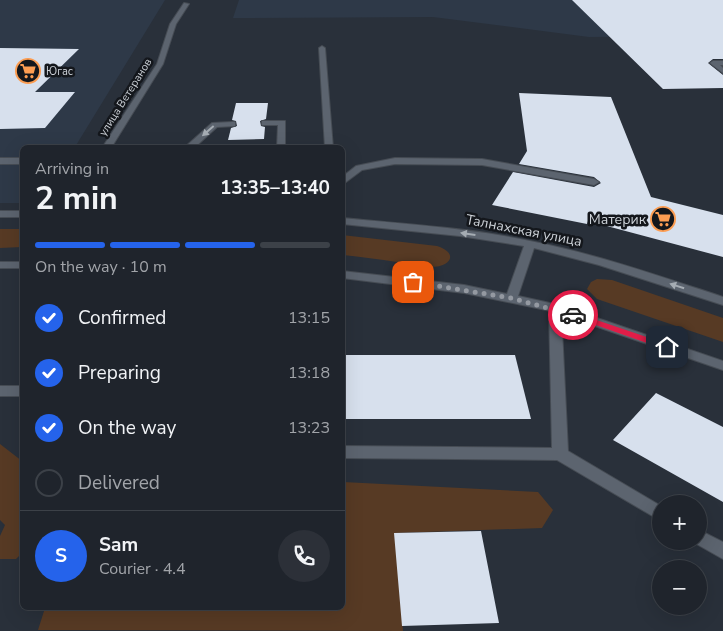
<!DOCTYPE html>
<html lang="en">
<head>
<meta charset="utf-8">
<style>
	:root { --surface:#1f242c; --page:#2c3038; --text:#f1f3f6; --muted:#a1a4a9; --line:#3c4148; --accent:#2563eb }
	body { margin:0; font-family:"Nunito Sans",sans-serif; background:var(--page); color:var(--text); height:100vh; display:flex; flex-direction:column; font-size:19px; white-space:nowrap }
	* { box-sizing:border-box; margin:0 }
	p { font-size:16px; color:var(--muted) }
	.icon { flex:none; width:28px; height:28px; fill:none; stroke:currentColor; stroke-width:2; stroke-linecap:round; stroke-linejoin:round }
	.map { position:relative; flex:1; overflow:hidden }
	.drawer { position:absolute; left:20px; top:145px; width:325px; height:465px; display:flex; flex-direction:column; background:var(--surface); border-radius:8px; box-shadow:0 5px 20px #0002,0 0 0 1px var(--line) }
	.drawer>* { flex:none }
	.tools { position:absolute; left:652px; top:495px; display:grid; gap:10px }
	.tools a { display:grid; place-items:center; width:55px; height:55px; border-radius:50%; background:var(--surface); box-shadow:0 5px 20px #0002,0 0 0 1px var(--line); font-size:25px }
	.pin { position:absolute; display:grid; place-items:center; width:42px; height:42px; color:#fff; margin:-21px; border-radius:10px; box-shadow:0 2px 8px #0006 }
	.courier { position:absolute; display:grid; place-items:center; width:50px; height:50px; margin:-25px; border:4px solid #e11d48; border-radius:50%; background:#fff; color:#222; box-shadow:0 1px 6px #0007 }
	.overview em { font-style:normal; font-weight:700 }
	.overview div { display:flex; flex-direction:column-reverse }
	.overview { display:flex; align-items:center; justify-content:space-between; height:85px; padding:0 15px }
	h1 { font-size:32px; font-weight:700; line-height:38px }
	.bar { display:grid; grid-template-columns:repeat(4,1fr); gap:8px 5px; align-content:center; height:60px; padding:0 15px }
	.bar i { height:6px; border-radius:4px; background:var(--line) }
	.bar .on { background:var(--accent) }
	.bar p { grid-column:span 4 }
	.line { display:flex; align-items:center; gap:12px; padding:0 15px; border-top:1px solid var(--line) }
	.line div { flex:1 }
	.round { display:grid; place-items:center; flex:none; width:52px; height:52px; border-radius:26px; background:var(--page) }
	ol { padding:0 15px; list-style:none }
	li { display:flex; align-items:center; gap:15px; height:55px }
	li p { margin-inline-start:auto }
	li .icon { padding:5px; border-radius:50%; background:var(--accent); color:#fff; stroke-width:4 }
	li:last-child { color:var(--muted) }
	li i { width:28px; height:28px; border:2px solid var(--line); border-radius:50% }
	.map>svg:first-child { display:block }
	.built { fill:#2e3948 }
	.green { fill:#573a24 }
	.building { fill:#d7e0ed }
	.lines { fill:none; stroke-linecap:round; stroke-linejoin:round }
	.service-casing { stroke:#464c54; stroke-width:2 }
	.minor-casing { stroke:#464c54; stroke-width:2 }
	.tertiary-casing { stroke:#464c54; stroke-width:2 }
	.service { fill:#5c646f; fill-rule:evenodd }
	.minor { fill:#5c646f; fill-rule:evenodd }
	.tertiary { fill:#5c646f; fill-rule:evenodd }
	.oneway { fill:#a5acb3 }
	.route { fill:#e11d48 }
	.done { stroke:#9499a1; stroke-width:5; stroke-dasharray:0 9 }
	.labels { text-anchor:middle; stroke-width:5; stroke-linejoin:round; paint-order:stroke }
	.far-poi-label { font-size:11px; fill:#cdd2d8; stroke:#14171c; text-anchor:start }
	.far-street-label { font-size:11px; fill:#cdd2d8; stroke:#14171c }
	.poi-label { font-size:14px; fill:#cdd2d8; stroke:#14171c; text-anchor:end }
	.street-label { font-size:14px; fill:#cdd2d8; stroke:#14171c }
</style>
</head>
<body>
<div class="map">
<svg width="723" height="631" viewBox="0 0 723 631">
	<rect width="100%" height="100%" fill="#29303a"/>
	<path class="built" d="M0 0H165L75 147 22 148V203H0Z
		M239 0H723V36L589 37 433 17 233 18Z"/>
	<path class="green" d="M0 229H22V247L0 248Z
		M342 235 437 246C459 253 451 267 431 267 420 267 408 264 397 262 379 259 361 257 343 255Z
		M597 279 612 280 723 318V342L597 299 587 289 591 282Z
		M0 444 22 461V553L16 559H0V536L5 525 0 520Z
		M343 482 538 492 553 510 542 528 395 533 403 631 38 630 45 608H342Z"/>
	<path class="building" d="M572 0H723V59H713L708 63 723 75V88L663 89Z
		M0 48 79 49 35 92H75L45 128 0 129Z
		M519 93 611 97 651 197 723 215V257L588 221 587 224 492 205 513 172 594 187 601 183 594 177 519 164 527 151Z
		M236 103H268L266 119 260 121 261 126 265 127 264 139 228 140 231 128 237 126 236 121 232 120Z
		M342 355H515L531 419H342Z
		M656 393 723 427V502L613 440Z
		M481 531 499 623 402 626 394 533Z"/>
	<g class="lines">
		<defs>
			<path id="service" d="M322 46 325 48 333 148H325L319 48Z
				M262 121H285V148H277L278 125H262Z
				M232 122H235V126L217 127 194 148H184L212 123Z
				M0 158H22V164H0Z
				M395 158 482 159 594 179 599 182 594 185 482 165 395 164 362 170 342 185V177L356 166Z
				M555 304 561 308 568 451 661 506V521L557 460 342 458V446L552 448 549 308Z
				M0 386H22V396H0Z
				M699 530 723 542V559L693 542 699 541Z"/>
			<path id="minor" d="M184 3 189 4 176 24 163 64 111 148H102L157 64 170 24Z
				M723 61V65H720L723 68V73L710 63 713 61Z"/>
			<path id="tertiary" d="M0 211H22V217H0Z
				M342 218C405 224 469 228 530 241 596 254 659 276 723 297V305L599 265 534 248 518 296 559 305 723 361V370L551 311 464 293 342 278V271L464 285 507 294 524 246 460 236 342 224Z
				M0 262H22V268H0Z"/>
		</defs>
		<use href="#service" class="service-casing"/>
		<use href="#minor" class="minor-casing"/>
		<use href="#tertiary" class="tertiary-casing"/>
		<use href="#service" class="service"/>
		<use href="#minor" class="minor"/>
		<use href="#tertiary" class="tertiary"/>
	</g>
	<defs><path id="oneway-solid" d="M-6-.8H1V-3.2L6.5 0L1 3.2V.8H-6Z" transform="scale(1.25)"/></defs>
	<g class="oneway">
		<use href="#oneway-solid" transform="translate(208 131) rotate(139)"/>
		<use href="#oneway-solid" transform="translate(468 234) rotate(-172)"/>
		<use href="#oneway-solid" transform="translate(677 286) rotate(-162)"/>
	</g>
	<path class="route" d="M573 312 670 345 671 347 670 349H664L570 316 569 315Z"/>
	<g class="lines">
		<path class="done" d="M413 282 511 298 573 315"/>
	</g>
	<defs>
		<symbol id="supermarket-ring" viewBox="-11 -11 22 22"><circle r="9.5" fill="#14171c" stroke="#fc9d52" stroke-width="1.5"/><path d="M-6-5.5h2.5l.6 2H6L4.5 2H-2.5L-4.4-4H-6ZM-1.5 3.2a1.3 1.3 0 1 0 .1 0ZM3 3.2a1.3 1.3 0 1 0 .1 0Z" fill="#fc9d52"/></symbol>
	</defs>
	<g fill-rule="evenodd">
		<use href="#supermarket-ring" x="14" y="57" width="28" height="28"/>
		<use href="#supermarket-ring" x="649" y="205" width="28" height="28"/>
	</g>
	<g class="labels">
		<g class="far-poi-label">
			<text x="46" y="75">Югас</text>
		</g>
		<g class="far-street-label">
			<text transform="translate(125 97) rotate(-58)" y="4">улица Ветеранов</text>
		</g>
		<g class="poi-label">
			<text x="646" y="224">Материк</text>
		</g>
		<g class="street-label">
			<text transform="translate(524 230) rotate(11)" y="5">Талнахская улица</text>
		</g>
	</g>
</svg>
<div class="tools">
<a>+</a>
<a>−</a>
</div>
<div class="pin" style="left:413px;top:282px;background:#ea580c"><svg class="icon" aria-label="bag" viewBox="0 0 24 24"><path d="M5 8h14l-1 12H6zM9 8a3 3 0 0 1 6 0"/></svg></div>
<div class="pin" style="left:667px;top:347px;background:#1f2937"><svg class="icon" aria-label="home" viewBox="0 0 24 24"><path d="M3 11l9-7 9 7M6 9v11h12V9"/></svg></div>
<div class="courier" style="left:573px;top:315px"><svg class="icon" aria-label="car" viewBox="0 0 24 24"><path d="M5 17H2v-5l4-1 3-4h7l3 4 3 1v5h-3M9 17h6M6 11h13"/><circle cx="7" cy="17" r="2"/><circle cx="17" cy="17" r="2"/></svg></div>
<section class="drawer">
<div class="overview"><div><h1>2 min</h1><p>Arriving in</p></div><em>13:35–13:40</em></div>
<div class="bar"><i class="on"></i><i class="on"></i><i class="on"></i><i></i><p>On the way · 10 m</p></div>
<ol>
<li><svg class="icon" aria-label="check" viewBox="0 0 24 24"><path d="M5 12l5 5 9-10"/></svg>Confirmed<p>13:15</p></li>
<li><svg class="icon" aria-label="check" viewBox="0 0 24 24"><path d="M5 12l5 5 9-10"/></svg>Preparing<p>13:18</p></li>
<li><svg class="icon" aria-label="check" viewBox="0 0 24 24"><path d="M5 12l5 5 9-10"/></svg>On the way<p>13:23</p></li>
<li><i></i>Delivered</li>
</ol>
<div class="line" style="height:90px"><b class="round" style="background:var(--accent);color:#fff">S</b><div><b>Sam</b><p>Courier · 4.4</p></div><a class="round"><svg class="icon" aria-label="phone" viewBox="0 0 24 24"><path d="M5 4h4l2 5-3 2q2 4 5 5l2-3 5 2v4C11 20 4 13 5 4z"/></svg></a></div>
</section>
</div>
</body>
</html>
